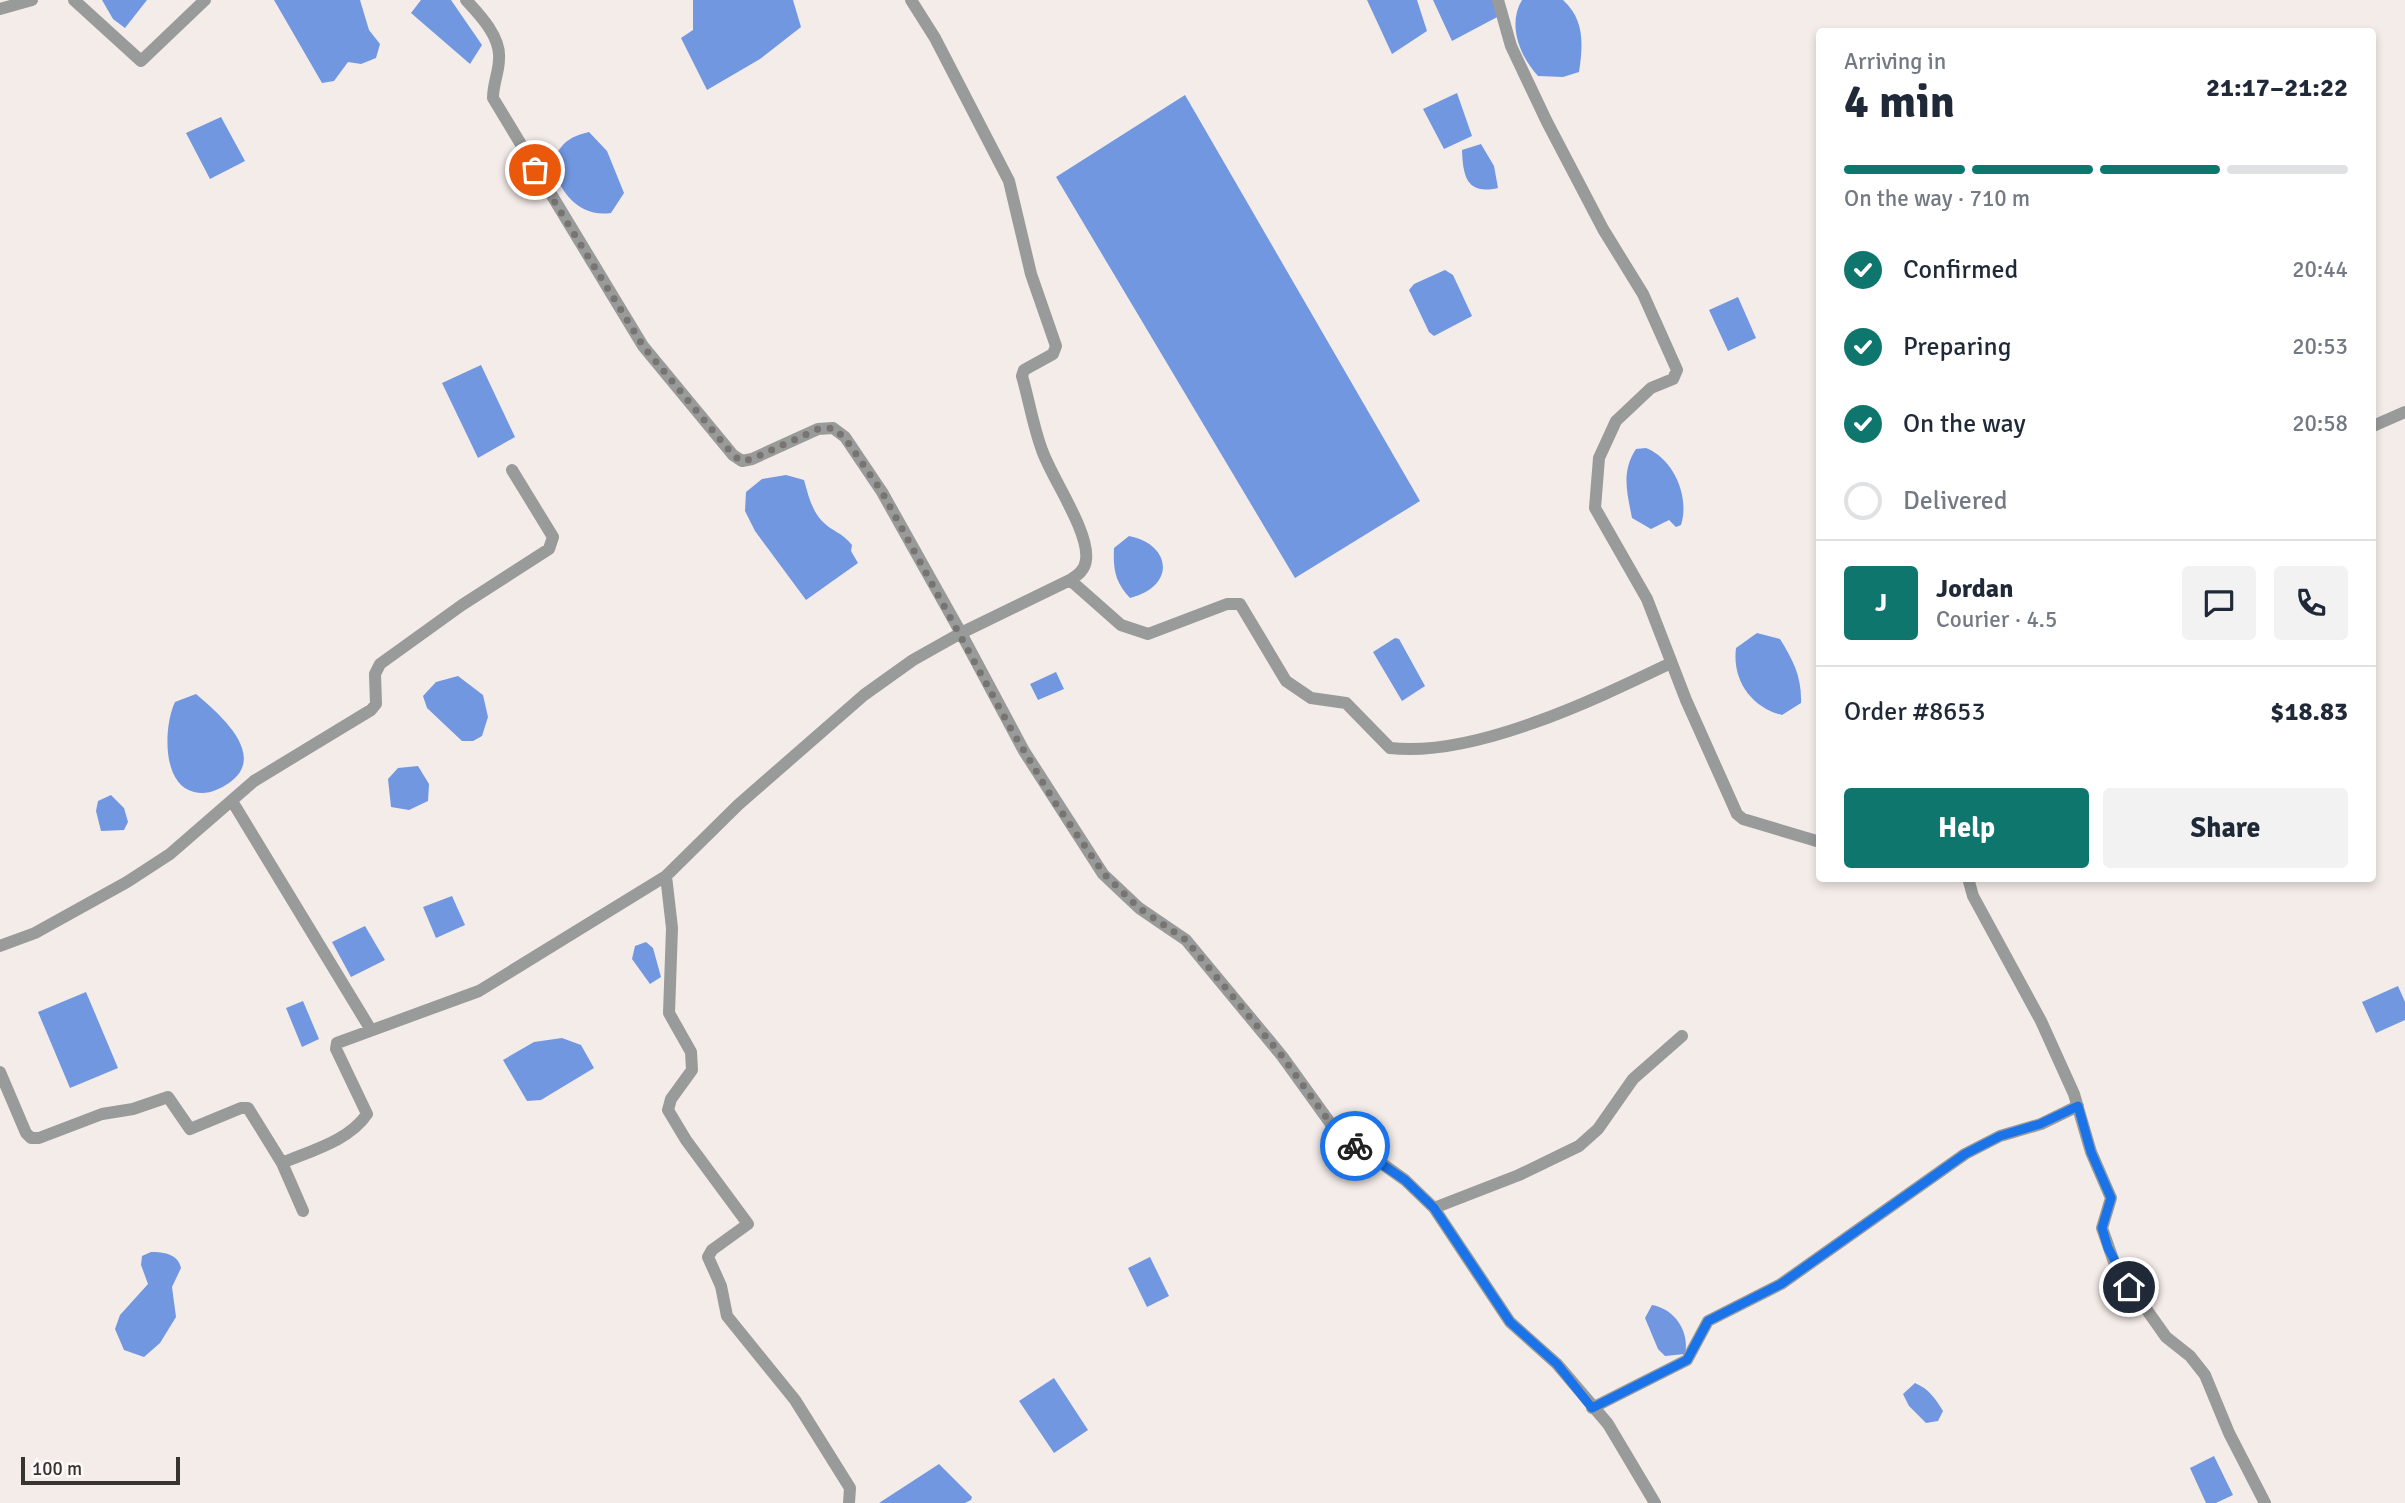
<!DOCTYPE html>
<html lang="en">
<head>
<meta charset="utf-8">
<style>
	:root { --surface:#fff; --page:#f2f2f3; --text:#1f2937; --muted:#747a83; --line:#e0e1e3; --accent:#0f766e }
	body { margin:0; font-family:Signika,sans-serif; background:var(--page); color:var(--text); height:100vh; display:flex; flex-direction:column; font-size:26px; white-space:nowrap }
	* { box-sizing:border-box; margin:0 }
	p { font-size:23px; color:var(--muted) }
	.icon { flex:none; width:38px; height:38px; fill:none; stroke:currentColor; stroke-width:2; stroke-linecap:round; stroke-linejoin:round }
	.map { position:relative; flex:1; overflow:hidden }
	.panel { position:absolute; left:1816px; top:28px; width:560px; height:854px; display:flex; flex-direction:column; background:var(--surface); border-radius:7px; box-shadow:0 4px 10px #0003 }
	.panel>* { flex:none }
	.scale { position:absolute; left:21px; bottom:18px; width:159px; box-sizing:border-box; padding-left:7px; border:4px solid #363331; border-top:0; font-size:19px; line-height:24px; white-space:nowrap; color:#363331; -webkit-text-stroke:5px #fffaf8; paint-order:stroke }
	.pin { position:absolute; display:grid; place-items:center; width:60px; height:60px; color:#fff; margin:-30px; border:4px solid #fff; border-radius:50%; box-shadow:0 2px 7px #0007 }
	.courier { position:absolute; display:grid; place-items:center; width:70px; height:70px; margin:-35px; border:5px solid #1a73e8; border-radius:50%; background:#fff; color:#222; box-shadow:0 2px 9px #0007 }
	.summary em { font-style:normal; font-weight:800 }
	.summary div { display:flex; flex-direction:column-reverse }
	.summary { display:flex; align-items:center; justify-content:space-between; height:119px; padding:0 28px }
	h1 { font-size:46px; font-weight:800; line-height:52px }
	.bar { display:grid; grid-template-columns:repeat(4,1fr); gap:10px 7px; align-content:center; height:84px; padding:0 28px }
	.bar i { height:9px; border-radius:5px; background:var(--line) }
	.bar .on { background:var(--accent) }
	.bar p { grid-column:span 4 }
	.line { display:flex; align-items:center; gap:18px; padding:0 28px; border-top:2px solid var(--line) }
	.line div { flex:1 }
	.round { display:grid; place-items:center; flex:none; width:74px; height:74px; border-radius:7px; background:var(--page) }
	ol { padding:0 28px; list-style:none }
	li { display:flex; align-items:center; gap:21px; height:77px }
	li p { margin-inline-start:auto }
	li .icon { padding:7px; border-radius:50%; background:var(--accent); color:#fff; stroke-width:4 }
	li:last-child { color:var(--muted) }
	li i { width:38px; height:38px; border:4px solid var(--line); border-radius:50% }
	.cta { display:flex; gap:14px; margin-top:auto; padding:14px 28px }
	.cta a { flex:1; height:80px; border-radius:7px; background:var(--accent); color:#fff; font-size:28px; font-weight:800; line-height:80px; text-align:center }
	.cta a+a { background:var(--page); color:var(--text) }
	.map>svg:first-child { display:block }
	.water { fill:#7197e1 }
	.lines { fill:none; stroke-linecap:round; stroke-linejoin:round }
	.minor { stroke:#989b99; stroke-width:12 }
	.done { stroke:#787471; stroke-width:7; stroke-dasharray:0 12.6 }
	.route { stroke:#1a73e8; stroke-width:9 }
</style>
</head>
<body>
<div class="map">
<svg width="2405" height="1503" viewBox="0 0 2405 1503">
	<rect width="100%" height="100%" fill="#f4ece9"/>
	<path class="water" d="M102 0H147L125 28 113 19Z
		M274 0H360L369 30 380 44 376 58 361 64 348 62 334 81 322 83Z
		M421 0H451L482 45 470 64 411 13Z
		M693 0H793L801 27 760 59 707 90 681 38 693 30Z
		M1367 0H1417L1427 31 1392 54Z
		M1433 0H1492L1501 15 1452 41Z
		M1522 0H1563C1585 20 1583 45 1579 72L1563 77 1538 76C1520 56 1507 25 1522 0Z
		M1457 93 1472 136 1444 149 1423 109Z
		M1185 95 1420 501 1295 578 1056 177Z
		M221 117 245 161 210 179 186 133Z
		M589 132 607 151 624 193 611 213C579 218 558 191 552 162 562 143 568 137 589 132Z
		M1481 144 1494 166 1498 188C1467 195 1463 177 1462 150Z
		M1445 270 1453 275 1472 316 1434 336 1429 332 1409 290 1414 284Z
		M1738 297 1756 338 1728 351 1709 310Z
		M481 365 515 437 478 458 442 383Z
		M1646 448C1674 459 1690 497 1681 525L1676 527 1669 520 1651 529 1632 518C1627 492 1621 472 1636 449Z
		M786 475 804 480C808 494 811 509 822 521 831 531 842 532 852 545L851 551 858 563 806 600 755 531 745 511 746 492 762 479Z
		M1129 536C1171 544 1177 586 1130 598 1115 582 1113 569 1114 548Z
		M1757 633 1780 639C1793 660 1802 677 1801 703L1782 715C1751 707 1732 680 1736 648Z
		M1395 638 1399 639 1425 686 1402 701 1373 652Z
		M1056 672 1064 689 1038 700 1030 684Z
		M458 676 483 695 488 717 482 736 473 741H462L427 708 423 696 436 682Z
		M196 694C218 713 269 755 229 783 218 790 208 795 194 792 161 784 164 725 175 702Z
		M418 766 429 784 428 801 409 810 391 807 388 779 398 768Z
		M111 795 124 808 128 822 124 830 101 831 96 811 98 801Z
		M452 896 465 925 436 938 423 907Z
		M365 926 385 960 351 977 332 942Z
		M646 942 653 948 661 977 650 984 632 959 635 946Z
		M2398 986 2405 1002V1020L2376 1033 2362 1002Z
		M86 992 118 1068 70 1088 38 1012Z
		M303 1001 319 1039 302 1047 286 1008Z
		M562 1038 581 1045 594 1068 541 1100 527 1101 503 1060 534 1042Z
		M151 1252C164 1252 178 1254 181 1268L172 1287 176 1317 160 1343 144 1357 124 1350 115 1329 120 1315 148 1284 141 1265 142 1256Z
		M1150 1257 1169 1296 1147 1307 1128 1268Z
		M1652 1305C1675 1309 1690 1332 1685 1354L1665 1356 1658 1349 1645 1318Z
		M1054 1378 1088 1430 1054 1453 1019 1401Z
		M1915 1383C1929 1389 1935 1398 1943 1411L1938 1421 1926 1423 1909 1406 1903 1394Z
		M2214 1456 2233 1495 2216 1503H2206L2190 1468Z
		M939 1464 972 1497 971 1500 965 1503H879Z"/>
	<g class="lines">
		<path class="minor" d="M74 0 141 61 205 0
			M466 0C480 15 501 37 499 59 499 72 493 83 493 98L643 346 733 455 742 461 752 459 818 429 833 428 845 437 882 492 961 633 1070 580C1078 575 1085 570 1086 560 1090 532 1051 477 1042 450 1033 426 1029 400 1022 376L1024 370 1053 354 1056 346 1031 274 1009 181 935 38 911 0
			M1498 0 1511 46 1547 122 1603 229 1643 294 1677 370 1673 379 1651 388 1616 421 1599 458 1595 508 1647 599 1686 700 1737 814 1743 819 1820 842
			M0 9 32 0
			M2373 426 2405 412
			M1070 580 1121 625 1148 634 1227 604H1240L1286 681 1311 698 1346 703 1390 748C1474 758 1596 699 1671 663
			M232 801 371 1030
			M666 876 672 928 669 1013 691 1052 692 1070 671 1099 668 1110 686 1140 748 1224 712 1250 708 1257 721 1286 727 1316 795 1400 850 1488 849 1503
			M1968 878 1973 896 2041 1021 2074 1094 2091 1152 2111 1198 2102 1228 2115 1265 2166 1337 2190 1356 2205 1375 2229 1433 2265 1503
			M0 946 35 933 127 882 170 854 254 781 371 710 376 704 375 674 380 664 462 605 549 549 553 537 512 470
			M0 1072 26 1133 31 1138H39L102 1114 133 1109 168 1097 190 1129 241 1108H248L282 1163 303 1211
			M282 1163C310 1151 349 1141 367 1114L336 1049 337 1043 479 991 666 876 738 805 864 695 913 660 961 633 1024 751 1103 874 1139 908 1186 940 1282 1056 1336 1131 1405 1180 1434 1208 1510 1322 1557 1364 1608 1424 1655 1503
			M1434 1208 1519 1175 1579 1146 1598 1129 1633 1079 1682 1036
			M1592 1408 1687 1360 1708 1321 1781 1284 1965 1154 2000 1136 2041 1124 2078 1106"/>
	</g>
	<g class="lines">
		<path class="done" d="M535 170 643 346 733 455 741 461 752 459 818 429 833 428 845 438 882 492 1011 729 1054 801 1104 874 1139 908 1186 940 1282 1056 1336 1131 1355 1146"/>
		<path class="route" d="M1355 1146 1405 1180 1434 1208 1510 1322 1557 1364 1592 1408 1687 1360 1708 1321 1781 1284 1965 1154 2000 1136 2040 1124 2078 1106 2091 1152 2111 1198 2102 1228 2108 1248 2129 1287"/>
	</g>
</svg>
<div class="scale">100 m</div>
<div class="pin" style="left:535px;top:170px;background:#ea580c"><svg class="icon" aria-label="bag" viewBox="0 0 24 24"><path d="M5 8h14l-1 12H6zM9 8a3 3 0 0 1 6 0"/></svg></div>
<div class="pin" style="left:2129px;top:1287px;background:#1f2937"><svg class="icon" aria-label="home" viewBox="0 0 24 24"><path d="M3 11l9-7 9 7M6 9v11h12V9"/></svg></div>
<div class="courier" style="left:1355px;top:1146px"><svg class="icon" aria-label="bike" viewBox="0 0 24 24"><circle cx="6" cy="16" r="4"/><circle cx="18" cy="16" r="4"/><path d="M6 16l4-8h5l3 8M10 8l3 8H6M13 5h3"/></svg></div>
<section class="panel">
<div class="summary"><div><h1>4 min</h1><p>Arriving in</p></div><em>21:17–21:22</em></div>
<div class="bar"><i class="on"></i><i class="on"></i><i class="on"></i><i></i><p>On the way · 710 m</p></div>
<ol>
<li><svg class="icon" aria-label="check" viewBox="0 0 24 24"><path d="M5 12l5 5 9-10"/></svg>Confirmed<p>20:44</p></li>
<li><svg class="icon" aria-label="check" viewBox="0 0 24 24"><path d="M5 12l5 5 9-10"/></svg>Preparing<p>20:53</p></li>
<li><svg class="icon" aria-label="check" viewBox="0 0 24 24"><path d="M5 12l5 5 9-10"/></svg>On the way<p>20:58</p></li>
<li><i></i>Delivered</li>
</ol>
<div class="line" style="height:126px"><b class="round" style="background:var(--accent);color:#fff">J</b><div><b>Jordan</b><p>Courier · 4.5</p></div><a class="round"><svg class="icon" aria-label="chat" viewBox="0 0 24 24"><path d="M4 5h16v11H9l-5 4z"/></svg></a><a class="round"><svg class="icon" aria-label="phone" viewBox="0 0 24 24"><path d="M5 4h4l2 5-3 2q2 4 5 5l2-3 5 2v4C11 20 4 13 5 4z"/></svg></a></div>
<div class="line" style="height:91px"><div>Order #8653</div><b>$18.83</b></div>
<div class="cta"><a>Help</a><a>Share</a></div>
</section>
</div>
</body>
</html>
